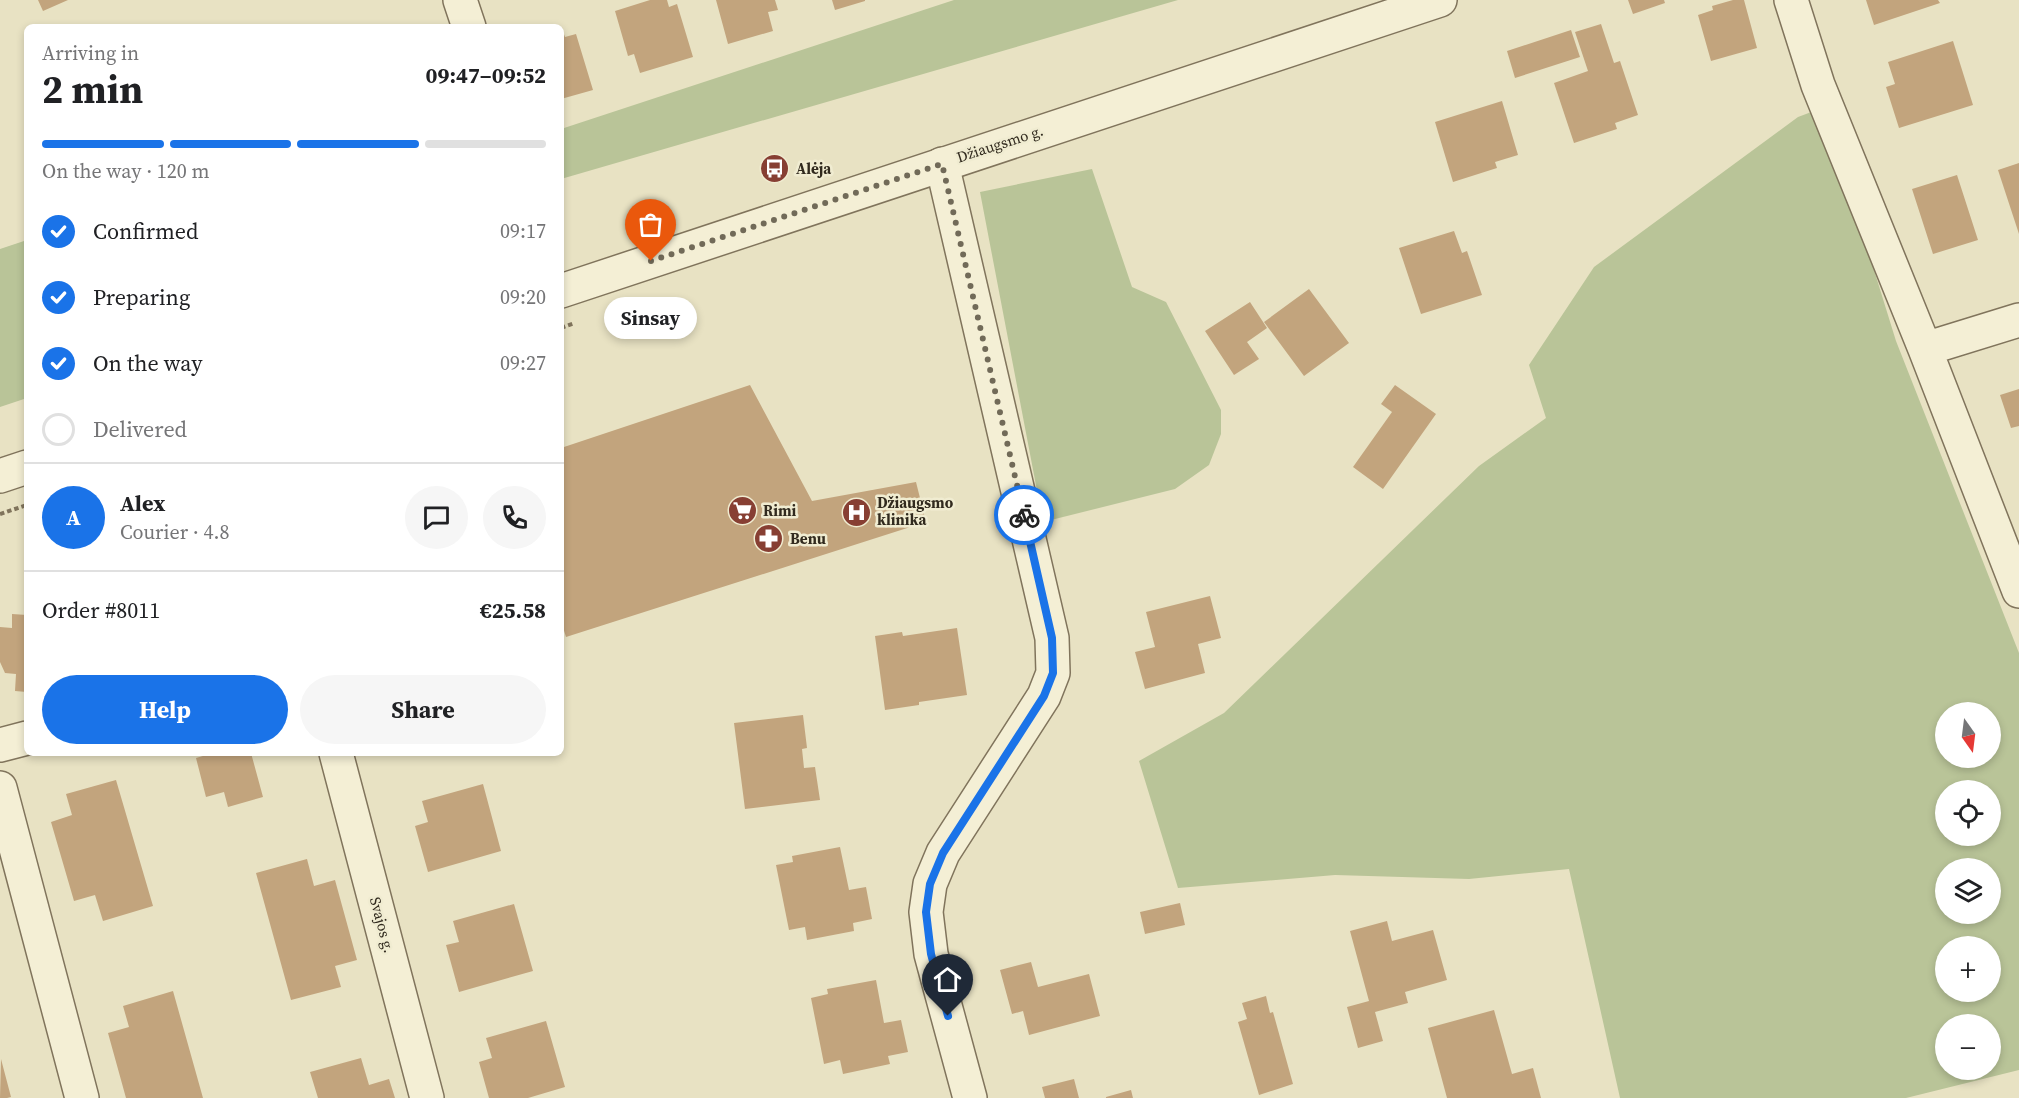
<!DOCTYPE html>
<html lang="en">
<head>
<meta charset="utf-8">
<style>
	:root { --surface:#fff; --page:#f6f6f6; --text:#202124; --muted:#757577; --line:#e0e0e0; --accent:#1a73e8 }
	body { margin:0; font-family:"Source Serif 4",serif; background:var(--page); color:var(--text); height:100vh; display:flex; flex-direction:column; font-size:22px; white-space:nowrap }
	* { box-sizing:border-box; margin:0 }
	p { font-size:20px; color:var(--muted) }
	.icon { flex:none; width:33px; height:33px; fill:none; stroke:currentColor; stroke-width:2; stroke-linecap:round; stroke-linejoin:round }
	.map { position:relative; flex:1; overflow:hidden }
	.sheet { position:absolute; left:24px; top:24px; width:540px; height:732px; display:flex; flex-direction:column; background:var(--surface); border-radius:9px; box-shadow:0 3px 9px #0003 }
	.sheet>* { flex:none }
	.needle { width:39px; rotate:166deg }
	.buttons { position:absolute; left:1935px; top:702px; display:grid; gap:12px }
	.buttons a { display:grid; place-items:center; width:66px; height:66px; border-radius:50%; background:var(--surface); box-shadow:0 3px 9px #0003; font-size:30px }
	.pin { position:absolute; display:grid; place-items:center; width:51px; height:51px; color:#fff; margin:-62px -26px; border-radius:50% 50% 50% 0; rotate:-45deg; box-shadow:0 0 6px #0007 }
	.pin .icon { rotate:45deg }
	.courier { position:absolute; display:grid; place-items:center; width:60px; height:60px; margin:-30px; border:4px solid #1a73e8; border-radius:50%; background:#fff; color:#222; box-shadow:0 2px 8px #0007 }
	.bubble { position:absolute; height:42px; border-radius:21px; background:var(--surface); box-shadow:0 3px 9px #0003; font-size:20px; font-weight:700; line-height:42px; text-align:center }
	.head em { font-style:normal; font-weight:700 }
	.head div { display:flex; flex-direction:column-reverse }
	.head { display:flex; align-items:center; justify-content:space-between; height:102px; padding:0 18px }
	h1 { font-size:39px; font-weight:700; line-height:45px }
	.bar { display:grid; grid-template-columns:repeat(4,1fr); gap:9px 6px; align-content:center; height:72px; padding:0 18px }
	.bar i { height:8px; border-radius:4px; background:var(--line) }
	.bar .active { background:var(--accent) }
	.bar p { grid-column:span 4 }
	.line { display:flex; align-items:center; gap:15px; padding:0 18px; border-top:2px solid var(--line) }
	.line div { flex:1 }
	.round { display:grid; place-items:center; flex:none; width:63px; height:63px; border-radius:32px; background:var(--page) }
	ol { padding:0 18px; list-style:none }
	li { display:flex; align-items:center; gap:18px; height:66px }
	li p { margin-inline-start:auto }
	li .icon { padding:6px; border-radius:50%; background:var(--accent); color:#fff; stroke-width:4 }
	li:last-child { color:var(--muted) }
	li i { width:33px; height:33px; border:3px solid var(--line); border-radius:50% }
	.cta { display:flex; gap:12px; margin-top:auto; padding:12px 18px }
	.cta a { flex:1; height:69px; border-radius:36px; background:var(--accent); color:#fff; font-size:24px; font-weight:700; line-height:69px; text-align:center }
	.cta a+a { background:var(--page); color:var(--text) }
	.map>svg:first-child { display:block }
	.green { fill:#b9c498; fill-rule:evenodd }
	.building { fill:#c2a47d }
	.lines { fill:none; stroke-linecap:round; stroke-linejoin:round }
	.minor-casing { stroke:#80745c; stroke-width:36 }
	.tertiary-casing { stroke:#80745c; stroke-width:36 }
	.path { stroke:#80745c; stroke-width:4; stroke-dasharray:4.5 3; stroke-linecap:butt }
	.minor { stroke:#f4efd5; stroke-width:33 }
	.tertiary { stroke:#f4efd5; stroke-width:33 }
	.done { stroke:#716a58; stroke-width:6; stroke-dasharray:0 10.8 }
	.route { stroke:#1a73e8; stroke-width:8 }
	.labels { text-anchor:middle; stroke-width:5; stroke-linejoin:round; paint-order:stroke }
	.street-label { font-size:15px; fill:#312a1e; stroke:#f0ecd1 }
	.poi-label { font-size:15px; font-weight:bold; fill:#312a1e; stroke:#f0ecd1; text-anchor:start }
</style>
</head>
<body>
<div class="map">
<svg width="2019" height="1098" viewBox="0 0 2019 1098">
	<rect width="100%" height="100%" fill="#e8e2c3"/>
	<path class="green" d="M954 0H1178L561 179V129Z
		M1814 111 1844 173 1896 341 2019 653V1070L1906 1098H1620L1569 869 1469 879 1335 875 1178 888 1139 761 1224 713 1479 466 1546 418 1529 365 1594 267 1798 117ZM1946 712H1990V758H1946ZM1946 790H1990V836H1946ZM1946 868H1990V914H1946ZM1946 946H1990V992H1946ZM1946 1024H1990V1070H1946Z
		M1092 169 1132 287 1166 302 1221 410V434L1209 465 1175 489 1043 522 980 192Z
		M27 240V398L0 407V249Z"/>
	<path class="building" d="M38 0H68L43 11Z
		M650 0H667L669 7 677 4 693 57 640 73 634 54 628 56 615 11Z
		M716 0H775L778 10 768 12 773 31 728 44Z
		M832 0H865V1L835 10Z
		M1628 0H1664L1665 3 1633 14Z
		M1733 0H1744L1757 48 1711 61 1698 15 1713 10 1712 6Z
		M1866 0H1938L1940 3 1874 25Z
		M1601 24 1614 63 1620 61 1638 115 1615 123 1617 129 1574 143 1554 83 1588 71 1575 32Z
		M561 27 565 37 576 34 593 90 561 99Z
		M1571 30 1580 57 1515 78 1507 51Z
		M1953 41 1973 105 1899 128 1886 87 1895 84 1888 62Z
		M1502 101 1518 155 1495 162 1497 168 1453 182 1435 122Z
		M2019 163V234L1998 170Z
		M1957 175 1978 240 1933 254 1912 189Z
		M1454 231 1462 253 1467 251 1482 295 1421 314 1399 248Z
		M1309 289 1349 343 1304 376 1264 322Z
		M1250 302 1267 328 1247 342 1259 359 1234 375 1205 331Z
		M750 385 812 501 916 482 926 522 566 637 561 621V448Z
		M1395 385 1436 414 1383 489 1353 467 1392 412 1381 404Z
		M2019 389V426L2011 428 2000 395Z
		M1210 596 1221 638 1198 644 1205 673 1145 689 1135 652 1155 647 1146 612Z
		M12 614 27 615V692L15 691 16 674 5 673 0 662V627L12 628Z
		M957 628 967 695 919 702V705L885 710 875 636 902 632 903 636Z
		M803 715 807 748 802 749 804 768 815 767 820 800 745 809 734 723Z
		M213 753H251L263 797 228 807 224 792 206 797 196 758Z
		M116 780 153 906 103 921 95 895 74 901 51 822 72 815 66 794Z
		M483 784 501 851 428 872 415 826 428 822 422 801Z
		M840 847 849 890 866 887 872 919 853 923 854 931 807 940 805 927 789 930 776 865 793 862 792 856Z
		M307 859 314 886 335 880 357 960 335 966 341 987 291 1000 256 873Z
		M1180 903 1185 925 1145 934 1140 912Z
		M514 904 533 971 459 992 446 945 459 942 453 921Z
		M1387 921 1392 941 1433 930 1447 980 1405 992 1408 1003 1375 1012 1383 1041 1358 1048 1347 1007 1369 1001 1350 931Z
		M1031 962 1038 987 1089 974 1100 1016 1029 1035 1023 1011 1012 1014 1000 970Z
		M876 980 884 1023 901 1020 908 1052 888 1056 890 1064 843 1074 840 1060 824 1064 811 998 828 994 827 989Z
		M173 991 203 1098H126L108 1033 129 1027 123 1006Z
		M1266 996 1270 1013 1273 1012 1293 1084 1259 1095 1238 1022 1247 1019 1242 1003Z
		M1494 1010 1512 1074 1533 1068 1541 1098H1447L1428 1028Z
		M546 1021 565 1087 528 1098H489L479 1062 492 1058 486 1038Z
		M361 1058 369 1085 389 1079 395 1098H318L310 1072Z
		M1 1059 11 1097 7 1098H0Z
		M1074 1079 1079 1098H1045L1042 1087Z
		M1131 1090 1133 1098H1106V1097Z"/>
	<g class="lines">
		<defs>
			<path id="minor" d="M460 0 469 27
				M1791 0 1818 85 1925 349 2019 591
				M942 164 1052 638 1053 673 1044 696 943 853 930 884 926 912 931 954 970 1098
				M1925 349 2019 320
				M0 745 27 738
				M336 753 427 1098
				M0 788 82 1098"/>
			<path id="tertiary" d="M561 291 1440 0
				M0 476 27 467"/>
		</defs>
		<use href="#minor" class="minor-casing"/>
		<use href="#tertiary" class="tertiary-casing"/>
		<path class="path" d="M561 328 575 323
			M0 514 27 505"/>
		<use href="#minor" class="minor"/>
		<use href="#tertiary" class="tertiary"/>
	</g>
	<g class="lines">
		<path class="done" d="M651 261 942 164 1024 515"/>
		<path class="route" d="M948 1016 931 954 926 912 930 884 943 853 1044 696 1053 673 1052 638 1024 515"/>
	</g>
	<defs>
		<symbol id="bus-disc" viewBox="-11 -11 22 22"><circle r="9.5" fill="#873f33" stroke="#f0ecd1"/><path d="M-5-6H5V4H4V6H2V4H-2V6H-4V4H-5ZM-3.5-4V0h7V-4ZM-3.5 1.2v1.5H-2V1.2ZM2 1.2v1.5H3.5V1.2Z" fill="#fff"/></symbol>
		<symbol id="supermarket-disc" viewBox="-11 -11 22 22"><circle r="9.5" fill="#873f33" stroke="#f0ecd1"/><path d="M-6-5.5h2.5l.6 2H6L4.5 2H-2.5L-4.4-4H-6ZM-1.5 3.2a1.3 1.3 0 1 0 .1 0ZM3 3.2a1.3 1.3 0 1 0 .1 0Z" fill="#fff"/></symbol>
		<symbol id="hospital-disc" viewBox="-11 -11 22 22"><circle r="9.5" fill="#873f33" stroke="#f0ecd1"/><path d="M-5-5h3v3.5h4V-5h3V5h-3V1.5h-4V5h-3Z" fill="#fff"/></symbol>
		<symbol id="pharmacy-disc" viewBox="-11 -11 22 22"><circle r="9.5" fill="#873f33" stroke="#f0ecd1"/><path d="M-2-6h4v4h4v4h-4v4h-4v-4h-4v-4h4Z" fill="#fff"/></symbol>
	</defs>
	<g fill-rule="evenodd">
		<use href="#bus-disc" x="758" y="152" width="33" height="33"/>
		<use href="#supermarket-disc" x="726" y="494" width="33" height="33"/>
		<use href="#hospital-disc" x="840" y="496" width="33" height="33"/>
		<use href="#pharmacy-disc" x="752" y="522" width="33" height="33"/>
	</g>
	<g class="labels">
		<g class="street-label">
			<text transform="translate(1000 144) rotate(-18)" y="5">Džiaugsmo g.</text>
			<text transform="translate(382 925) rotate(75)" y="5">Svajos g.</text>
		</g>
		<g class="poi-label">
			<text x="796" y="174">Alėja</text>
			<text x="877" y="508">Džiaugsmo<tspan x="877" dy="17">klinika</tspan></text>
			<text x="763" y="516">Rimi</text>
			<text x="790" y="544">Benu</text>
		</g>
	</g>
</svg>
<div class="buttons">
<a><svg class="needle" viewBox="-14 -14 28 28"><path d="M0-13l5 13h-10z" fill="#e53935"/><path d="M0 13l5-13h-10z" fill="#757577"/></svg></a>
<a><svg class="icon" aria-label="locate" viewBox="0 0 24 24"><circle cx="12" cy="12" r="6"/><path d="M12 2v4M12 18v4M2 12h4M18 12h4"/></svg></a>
<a><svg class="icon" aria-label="layers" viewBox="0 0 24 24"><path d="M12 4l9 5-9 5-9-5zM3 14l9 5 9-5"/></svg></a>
<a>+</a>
<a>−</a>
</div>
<div class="pin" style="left:651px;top:261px;background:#ea580c"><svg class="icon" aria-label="bag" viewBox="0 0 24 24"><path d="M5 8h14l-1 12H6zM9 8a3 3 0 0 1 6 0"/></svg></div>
<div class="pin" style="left:948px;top:1016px;background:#1f2937"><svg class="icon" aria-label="home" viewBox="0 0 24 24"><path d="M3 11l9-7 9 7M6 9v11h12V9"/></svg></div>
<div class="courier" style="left:1024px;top:515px"><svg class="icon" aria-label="bike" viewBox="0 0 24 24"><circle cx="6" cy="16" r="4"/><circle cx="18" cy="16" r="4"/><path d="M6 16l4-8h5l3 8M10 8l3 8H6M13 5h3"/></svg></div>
<div class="bubble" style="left:604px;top:297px;width:93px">Sinsay</div>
<section class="sheet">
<div class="head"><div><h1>2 min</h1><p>Arriving in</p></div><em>09:47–09:52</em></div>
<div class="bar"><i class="active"></i><i class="active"></i><i class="active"></i><i></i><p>On the way · 120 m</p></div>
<ol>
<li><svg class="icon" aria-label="check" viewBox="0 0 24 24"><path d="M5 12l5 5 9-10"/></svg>Confirmed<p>09:17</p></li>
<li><svg class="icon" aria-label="check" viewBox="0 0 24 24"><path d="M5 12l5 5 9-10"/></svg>Preparing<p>09:20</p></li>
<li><svg class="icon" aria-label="check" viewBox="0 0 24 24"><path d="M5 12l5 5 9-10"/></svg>On the way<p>09:27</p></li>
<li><i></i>Delivered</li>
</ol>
<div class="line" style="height:108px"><b class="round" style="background:var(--accent);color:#fff">A</b><div><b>Alex</b><p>Courier · 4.8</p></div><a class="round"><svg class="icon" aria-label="chat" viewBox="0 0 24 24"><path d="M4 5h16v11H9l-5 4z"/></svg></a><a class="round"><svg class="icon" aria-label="phone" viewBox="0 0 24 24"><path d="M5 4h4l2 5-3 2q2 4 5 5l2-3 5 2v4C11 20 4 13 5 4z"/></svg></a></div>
<div class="line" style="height:78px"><div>Order #8011</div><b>€25.58</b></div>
<div class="cta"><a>Help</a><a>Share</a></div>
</section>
</div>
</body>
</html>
